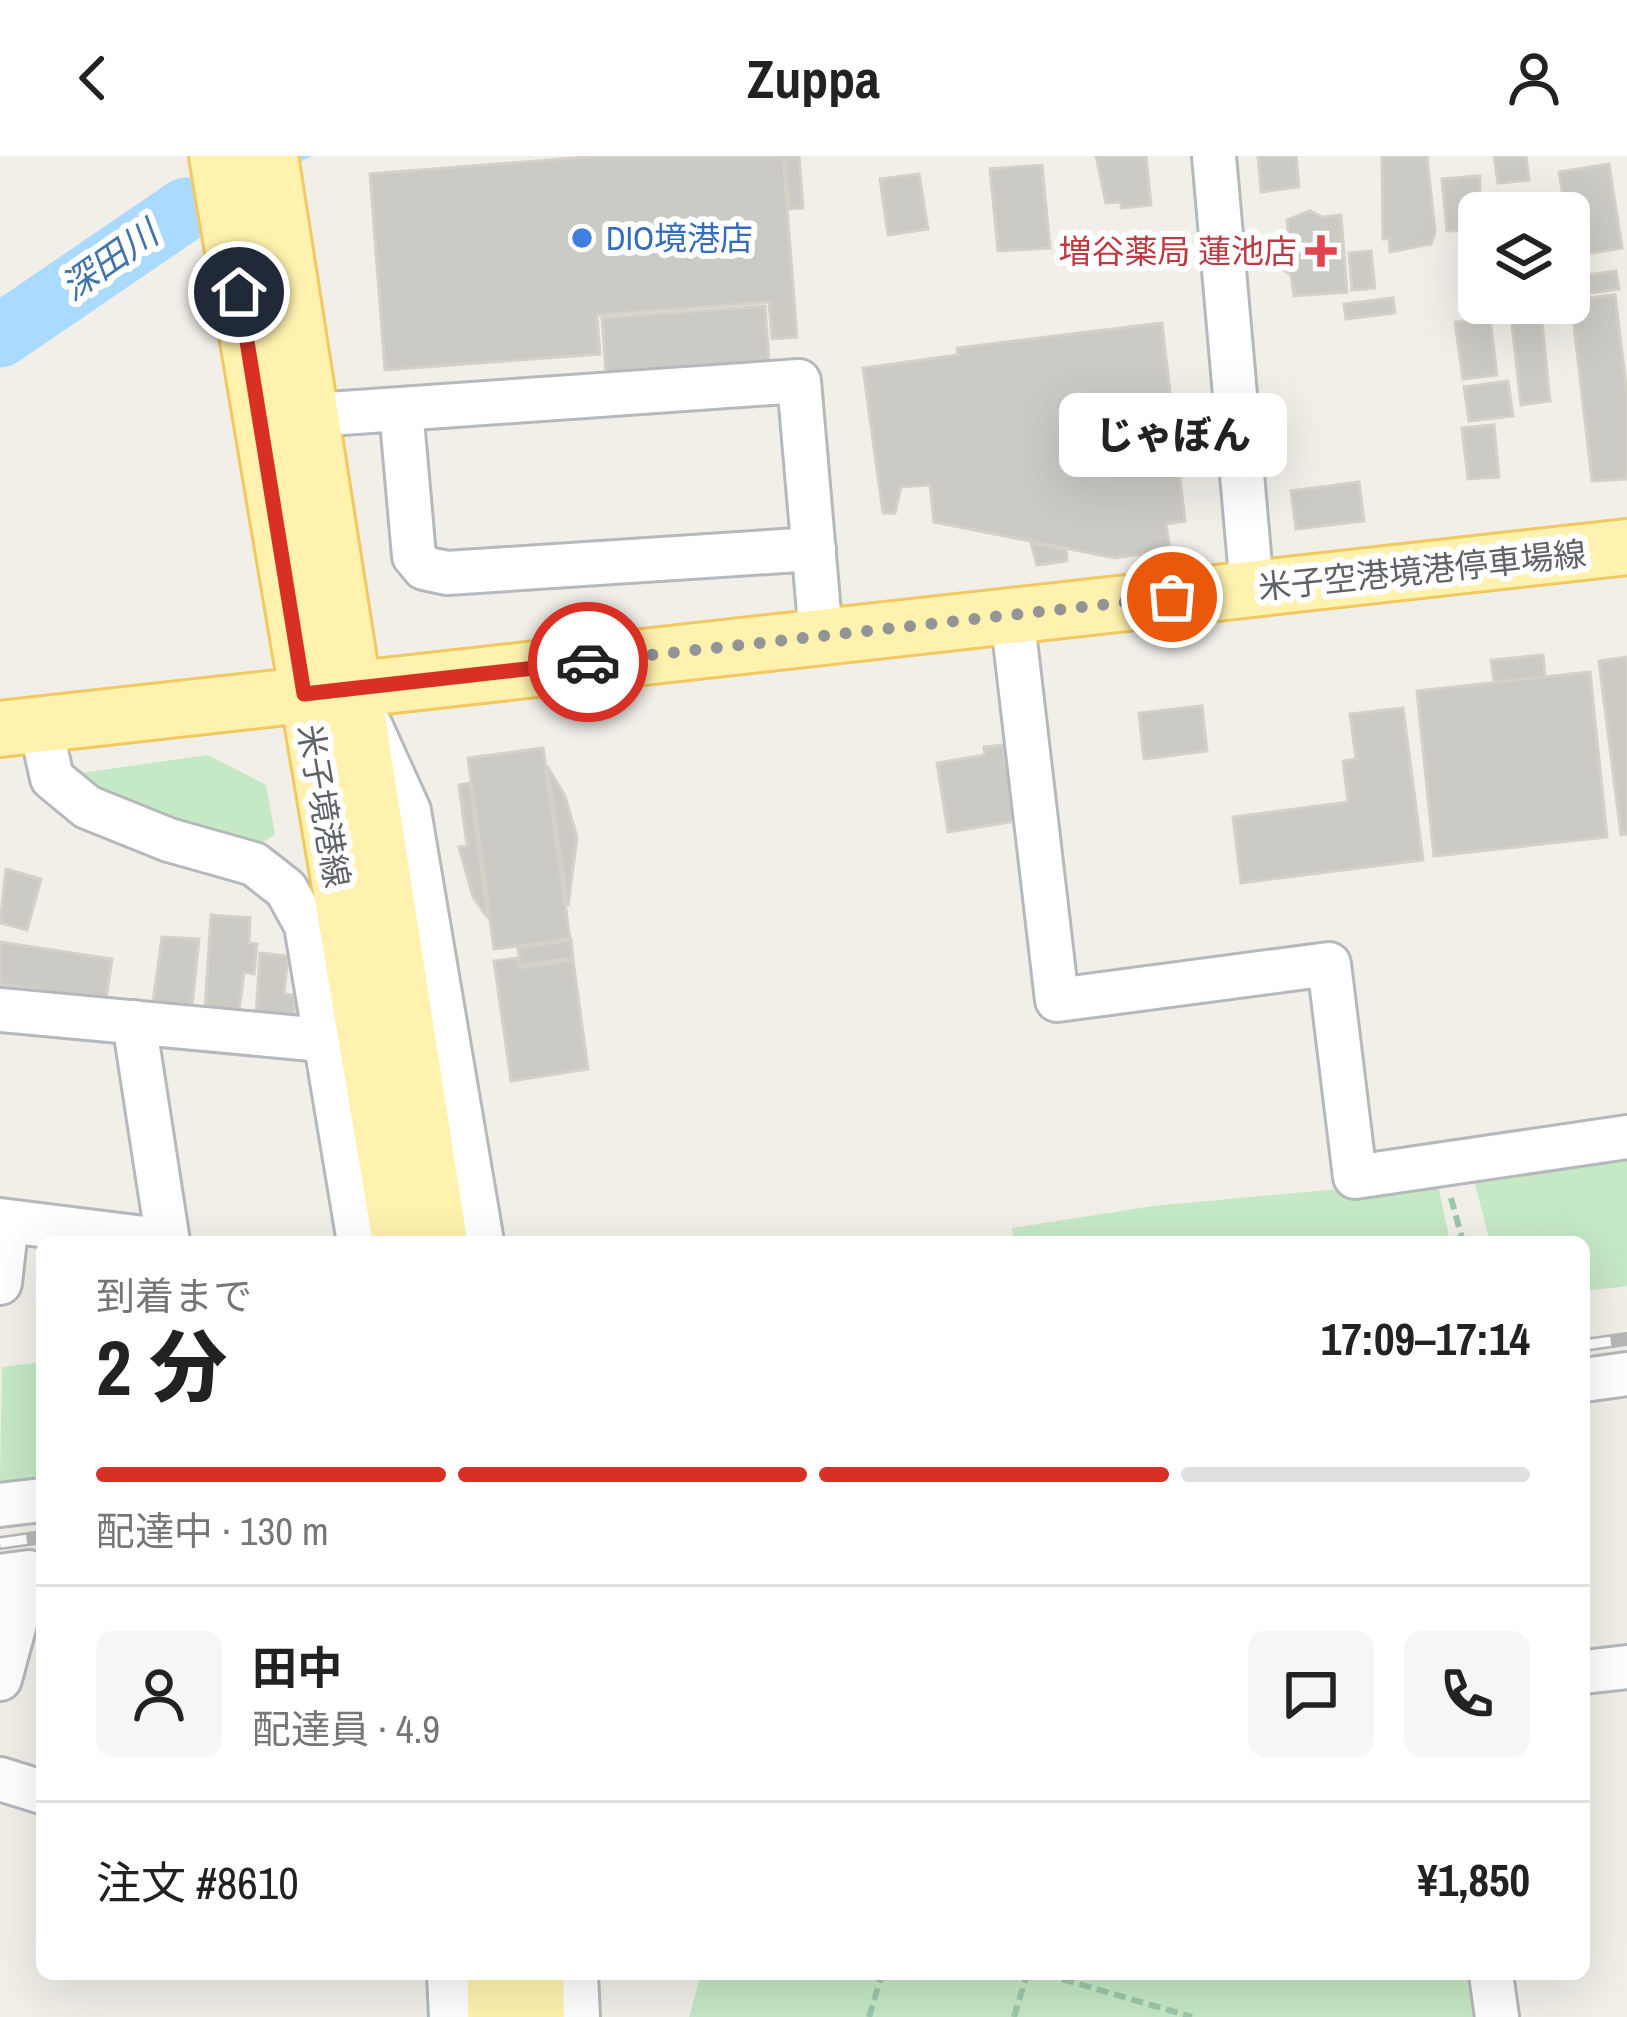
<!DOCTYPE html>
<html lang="ja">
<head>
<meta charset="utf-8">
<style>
	:root { --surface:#fff; --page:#f6f6f6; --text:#222; --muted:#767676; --line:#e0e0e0; --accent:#d93025 }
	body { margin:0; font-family:"Archivo Narrow","Noto Sans JP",sans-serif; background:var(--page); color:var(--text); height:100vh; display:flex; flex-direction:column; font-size:45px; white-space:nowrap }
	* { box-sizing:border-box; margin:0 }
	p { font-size:39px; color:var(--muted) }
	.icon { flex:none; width:66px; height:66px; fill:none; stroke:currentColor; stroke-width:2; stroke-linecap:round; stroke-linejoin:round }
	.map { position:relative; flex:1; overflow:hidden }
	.sheet { position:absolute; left:36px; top:1080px; width:1554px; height:744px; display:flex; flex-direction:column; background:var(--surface); border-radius:18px; box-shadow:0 12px 48px #0002 }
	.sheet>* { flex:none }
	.fabs { position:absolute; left:1458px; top:36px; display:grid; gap:24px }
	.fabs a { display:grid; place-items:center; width:132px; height:132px; border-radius:18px; background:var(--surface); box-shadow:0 12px 48px #0002; font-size:60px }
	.pin { position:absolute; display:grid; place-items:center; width:102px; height:102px; color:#fff; margin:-51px; border:6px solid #fff; border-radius:50%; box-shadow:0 3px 12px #0007 }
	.courier { position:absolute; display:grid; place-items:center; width:120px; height:120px; margin:-60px; border:9px solid #d93025; border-radius:50%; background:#fff; color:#222; box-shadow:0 3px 15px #0007 }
	.bubble { position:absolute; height:84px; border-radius:18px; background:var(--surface); box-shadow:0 12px 48px #0002; font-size:39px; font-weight:800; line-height:84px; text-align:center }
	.headline em { font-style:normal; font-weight:800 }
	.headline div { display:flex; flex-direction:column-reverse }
	.headline { display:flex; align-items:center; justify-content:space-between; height:204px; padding:0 60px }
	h1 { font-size:78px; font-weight:800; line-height:90px }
	.bar { display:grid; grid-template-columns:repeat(4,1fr); gap:18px 12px; align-content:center; height:144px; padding:0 60px }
	.bar i { height:15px; border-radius:9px; background:var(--line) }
	.bar .current { background:var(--accent) }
	.bar p { grid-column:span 4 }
	.line { display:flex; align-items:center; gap:30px; padding:0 60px; border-top:3px solid var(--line) }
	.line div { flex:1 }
	.round { display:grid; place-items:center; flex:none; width:126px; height:126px; border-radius:18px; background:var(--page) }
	header { display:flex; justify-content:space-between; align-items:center; height:156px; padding:0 60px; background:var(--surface); font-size:54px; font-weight:800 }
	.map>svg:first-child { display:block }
	.green { fill:#c5e8c5 }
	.water { fill:#aadaff }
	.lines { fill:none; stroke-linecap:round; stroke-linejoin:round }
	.river { stroke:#aadaff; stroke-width:63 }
	.building { fill:#cccac5; stroke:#d6d1c6; stroke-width:3 }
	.minor-casing { stroke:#b5b8bc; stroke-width:48 }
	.major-casing { stroke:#f2c960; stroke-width:60 }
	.path { stroke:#9cc7a9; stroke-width:6; stroke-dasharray:12 6; stroke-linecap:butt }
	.minor { stroke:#fff; stroke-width:42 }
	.major { stroke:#fff2af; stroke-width:54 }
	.rail-casing { stroke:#b6b7b8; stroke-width:14 }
	.rail { stroke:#fff; stroke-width:9; stroke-dasharray:27; stroke-linecap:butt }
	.done { stroke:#929495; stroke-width:12; stroke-dasharray:0 21.6 }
	.route { stroke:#d93025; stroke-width:15 }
	.shop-dot { fill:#3f7fe0; stroke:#fff; stroke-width:4.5 }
	.health-dot { fill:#e0444e; stroke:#fff; stroke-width:4.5 }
	.labels { text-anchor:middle; stroke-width:12; stroke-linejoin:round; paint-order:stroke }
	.shop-label { font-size:33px; fill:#366cbe; stroke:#fff; text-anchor:start }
	.health-label { font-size:33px; fill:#be3a42; stroke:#fff; text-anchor:end }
	.street-label { font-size:33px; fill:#5f6368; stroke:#fff }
	.water-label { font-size:36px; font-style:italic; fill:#4174aa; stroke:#fff }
</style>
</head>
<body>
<header><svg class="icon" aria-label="back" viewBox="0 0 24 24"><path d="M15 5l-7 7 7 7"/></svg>Zuppa<svg class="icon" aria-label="person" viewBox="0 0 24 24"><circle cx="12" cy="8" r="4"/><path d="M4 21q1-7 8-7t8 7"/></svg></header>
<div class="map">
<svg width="1627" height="1861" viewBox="0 0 1627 1861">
	<rect width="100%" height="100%" fill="#f1efe8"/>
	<path class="green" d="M208 599 266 629 275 678 250 696 118 653 73 618Z
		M1627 990V1130L1584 1135V1086H1490L1471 1012Z
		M1437 1024 1450 1086H1014L1012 1072 1153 1050Z
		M42 1206V1333L8 1338 0 1325 2 1211Z
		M701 1818H1475L1481 1861H689Z"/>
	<path class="water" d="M269 0H312L185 63 50 170 27 183 0 187V172L24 170 185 43Z"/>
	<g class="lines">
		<path class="river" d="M0 180 186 53"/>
	</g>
	<path class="building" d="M600 0H783L797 181 772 183 769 146 597 159 600 198 385 214 370 18Z
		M784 0H799L803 52 789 53Z
		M1096 0H1146L1151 49 1121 52V46L1106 47Z
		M1258 0H1296L1299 31 1261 36Z
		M1382 0H1427L1435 76 1431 88 1390 96 1389 82 1383 83Z
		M1494 0H1526L1529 24 1498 27Z
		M1609 8 1622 92 1573 100 1559 16Z
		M1042 9 1050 92 998 95 990 13Z
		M919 18 928 73 888 79 880 23Z
		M1480 20 1479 74 1447 75 1442 23Z
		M1310 55 1323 61 1341 59 1347 136 1294 140 1291 119 1278 110 1277 100 1289 87 1287 64Z
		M1371 95 1375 132 1352 134 1349 97Z
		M1616 115 1619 133 1583 138 1581 120Z
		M1615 139 1627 237V323L1592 325 1571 144Z
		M1393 142 1395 157 1346 163 1344 148Z
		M1493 147H1540L1550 245 1521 249 1510 151 1493 152Z
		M765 150 770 217 607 230 602 162Z
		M1490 162 1497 219 1463 223 1455 166Z
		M1162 167 1185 365 1166 368 1170 394 1115 402 934 366 930 329 901 331 895 357H883L863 212 958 199 957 192Z
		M1508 225 1513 260 1469 265 1464 231Z
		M1494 269 1499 321 1468 323 1462 272Z
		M1359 326 1364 365 1296 373 1291 335Z
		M1031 387 1066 393 1067 405 1037 409Z
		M1543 499 1545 521 1494 526 1491 504Z
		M1627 501V678L1621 679 1599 505Z
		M1590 516 1607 681 1434 700 1417 535Z
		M1202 550 1207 595 1144 603 1139 557Z
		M1403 552 1423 704 1241 727 1233 661 1348 646 1343 605 1356 603 1350 558Z
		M1003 589 1006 611 1014 609 1023 664 948 676 937 607 985 599 984 591Z
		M543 592 570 783 494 793 468 602Z
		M547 610 565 640 577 681 568 750Z
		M470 627 488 762 473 741 459 691 467 690 459 629Z
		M6 713 41 723 27 774 0 767Z
		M211 759 250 762 249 787 257 788 254 818 244 816 239 855 205 852Z
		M162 781 199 783 192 850 153 846Z
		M571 784 573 802 520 809 518 792Z
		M0 786 112 803 106 844 0 828Z
		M260 797 288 800 284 838 295 839 294 862 256 858Z
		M518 802 519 812 573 804 588 913 511 925 494 805Z"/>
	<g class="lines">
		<defs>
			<path id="minor" d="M1214 0 1252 432
				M401 253 414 400 424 412 447 417 814 393
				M314 259 799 225 821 480
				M1012 459 1057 844 1329 808 1355 1021 1627 981
				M40 568 52 622 87 651 169 684 254 708 286 733 306 769 359 1086
				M371 571 409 655 482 1086
				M0 854 323 884
				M134 866 168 1086
				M0 1064 168 1085
				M0 1127 7 1065
				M1584 1224 1627 1218
				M0 1349 42 1344
				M0 1420 29 1416 0 1523
				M1584 1516 1627 1511
				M0 1623 42 1636
				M449 1818 451 1861
				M576 1818 578 1861
				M1491 1818 1497 1861"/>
			<path id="major" d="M217 0 400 1086
				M270 0 440 1086
				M0 573 1627 391
				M495 1818V1861
				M536 1818 537 1861"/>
		</defs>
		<use href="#minor" class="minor-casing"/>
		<use href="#major" class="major-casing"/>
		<path class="path" d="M1451 1042 1463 1086
			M1045 1818 1192 1861
			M869 1861 882 1818
			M1014 1861 1027 1818"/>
		<use href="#minor" class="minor"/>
		<use href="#major" class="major"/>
		<defs>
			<path id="rail" d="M1584 1189 1627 1183
				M0 1387 42 1381"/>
		</defs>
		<use href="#rail" class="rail-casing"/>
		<use href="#rail" class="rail"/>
	</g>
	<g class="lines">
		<path class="done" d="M588 506 1172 441"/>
		<path class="route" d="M239 136 304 538 588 506"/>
	</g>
	<circle class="shop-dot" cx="582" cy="82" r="12"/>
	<path class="health-dot" d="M1315 77h12v12h12v12h-12v12h-12v-12h-12v-12h12z"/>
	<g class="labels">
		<g class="shop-label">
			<text x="606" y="94">DIO境港店</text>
		</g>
		<g class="health-label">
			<text x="1297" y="107">増谷薬局 蓮池店</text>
		</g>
		<g class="street-label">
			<text transform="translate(1422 414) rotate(-6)" y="12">米子空港境港停車場線</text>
			<text transform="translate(324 650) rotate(80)" y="12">米子境港線</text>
		</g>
		<g class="water-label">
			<text transform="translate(109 104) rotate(-35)" y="13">深田川</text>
		</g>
	</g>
</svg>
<div class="fabs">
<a><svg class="icon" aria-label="layers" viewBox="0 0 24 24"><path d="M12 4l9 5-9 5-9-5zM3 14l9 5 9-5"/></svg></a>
</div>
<div class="pin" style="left:1172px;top:441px;background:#ea580c"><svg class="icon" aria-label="bag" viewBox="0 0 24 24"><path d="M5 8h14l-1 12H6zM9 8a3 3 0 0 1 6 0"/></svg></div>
<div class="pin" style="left:239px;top:136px;background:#1f2937"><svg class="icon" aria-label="home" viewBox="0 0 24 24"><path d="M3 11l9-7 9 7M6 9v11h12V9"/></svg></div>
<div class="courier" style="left:588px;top:506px"><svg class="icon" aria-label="car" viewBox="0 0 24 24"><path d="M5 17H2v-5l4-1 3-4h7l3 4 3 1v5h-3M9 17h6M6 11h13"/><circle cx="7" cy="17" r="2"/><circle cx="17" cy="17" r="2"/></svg></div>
<div class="bubble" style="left:1059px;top:237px;width:228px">じゃぼん</div>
<section class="sheet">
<div class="headline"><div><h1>2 分</h1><p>到着まで</p></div><em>17:09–17:14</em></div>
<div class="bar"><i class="current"></i><i class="current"></i><i class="current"></i><i></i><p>配達中 · 130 m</p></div>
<div class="line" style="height:216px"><a class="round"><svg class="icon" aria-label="person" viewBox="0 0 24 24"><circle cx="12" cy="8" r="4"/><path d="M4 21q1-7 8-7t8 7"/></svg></a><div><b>田中</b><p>配達員 · 4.9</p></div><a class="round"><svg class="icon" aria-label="chat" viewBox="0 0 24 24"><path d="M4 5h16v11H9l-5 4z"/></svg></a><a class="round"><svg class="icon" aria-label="phone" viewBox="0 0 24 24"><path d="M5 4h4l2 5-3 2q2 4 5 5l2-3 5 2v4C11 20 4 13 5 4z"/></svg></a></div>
<div class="line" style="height:156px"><div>注文 #8610</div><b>¥1,850</b></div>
</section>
</div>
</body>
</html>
